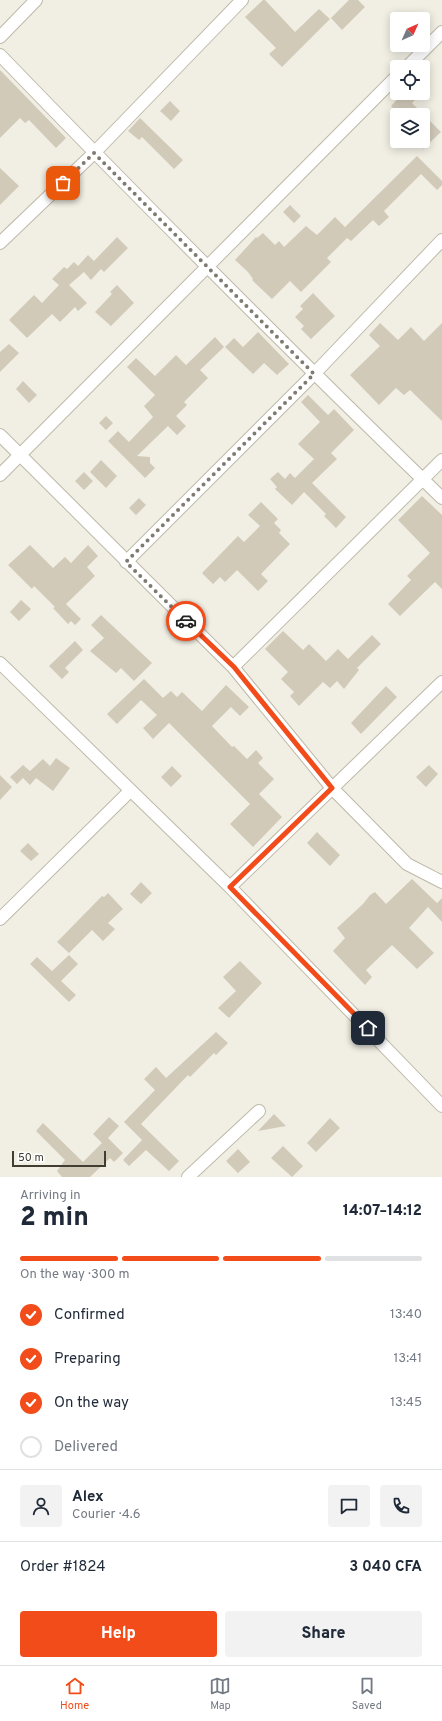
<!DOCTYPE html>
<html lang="en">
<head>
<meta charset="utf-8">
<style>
	:root { --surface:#fff; --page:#f2f2f3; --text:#1f2937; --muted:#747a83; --line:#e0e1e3; --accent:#f14c1a }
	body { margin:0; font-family:Overpass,sans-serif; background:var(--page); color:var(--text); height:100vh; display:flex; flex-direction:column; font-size:15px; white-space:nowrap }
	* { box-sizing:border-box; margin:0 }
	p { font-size:13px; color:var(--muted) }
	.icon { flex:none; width:22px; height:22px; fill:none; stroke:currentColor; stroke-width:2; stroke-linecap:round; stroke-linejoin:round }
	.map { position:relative; height:1177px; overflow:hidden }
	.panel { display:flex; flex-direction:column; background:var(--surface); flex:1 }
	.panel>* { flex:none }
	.needle { width:26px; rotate:45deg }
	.controls { position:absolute; left:390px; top:12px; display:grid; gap:8px }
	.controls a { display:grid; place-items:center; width:40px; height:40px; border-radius:4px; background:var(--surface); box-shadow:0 2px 10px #0003; font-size:20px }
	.scale { position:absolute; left:12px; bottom:10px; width:94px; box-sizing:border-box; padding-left:4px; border:2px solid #423d33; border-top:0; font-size:11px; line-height:14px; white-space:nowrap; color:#423d33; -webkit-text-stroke:3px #fff; paint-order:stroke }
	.pin { position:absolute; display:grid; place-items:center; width:34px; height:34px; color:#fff; margin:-17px; border-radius:8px; box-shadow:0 2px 6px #0006 }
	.courier { position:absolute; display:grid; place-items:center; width:40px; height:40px; margin:-20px; border:3px solid #f14c1a; border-radius:50%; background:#fff; color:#222; box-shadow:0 1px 5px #0007 }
	.head em { font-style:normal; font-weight:800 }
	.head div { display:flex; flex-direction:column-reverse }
	.head { display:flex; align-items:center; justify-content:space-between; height:68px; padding:0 20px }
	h1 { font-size:26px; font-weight:800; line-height:30px }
	.bar { display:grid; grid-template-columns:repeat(4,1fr); gap:6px 4px; align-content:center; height:48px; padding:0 20px }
	.bar i { height:5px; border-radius:3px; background:var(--line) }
	.bar .on { background:var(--accent) }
	.bar p { grid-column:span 4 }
	.line { display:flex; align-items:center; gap:10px; padding:0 20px; border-top:1px solid var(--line) }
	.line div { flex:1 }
	.round { display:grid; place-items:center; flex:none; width:42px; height:42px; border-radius:4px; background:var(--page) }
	ol { padding:0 20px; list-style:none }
	li { display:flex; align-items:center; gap:12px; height:44px }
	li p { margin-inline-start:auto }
	li .icon { padding:4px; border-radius:50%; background:var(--accent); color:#fff; stroke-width:4 }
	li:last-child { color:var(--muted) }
	li i { width:22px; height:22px; border:2px solid var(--line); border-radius:50% }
	.primary-button { display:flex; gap:8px; margin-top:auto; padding:8px 20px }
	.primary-button a { flex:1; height:46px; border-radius:4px; background:var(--accent); color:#fff; font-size:16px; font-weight:800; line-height:46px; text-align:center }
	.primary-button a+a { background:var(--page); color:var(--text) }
	.tab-bar { display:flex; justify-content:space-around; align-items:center; height:56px; border-top:1px solid var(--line); background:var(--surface); font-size:11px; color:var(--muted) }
	.tab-bar a { display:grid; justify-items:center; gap:2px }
	.tab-bar .on { color:var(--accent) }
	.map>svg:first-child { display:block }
	.building { fill:#d2cab9 }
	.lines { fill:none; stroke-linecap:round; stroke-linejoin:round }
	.street-casing { stroke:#beb9a9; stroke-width:14 }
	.street { stroke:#fff; stroke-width:12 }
	.done { stroke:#7f7b71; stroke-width:4; stroke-dasharray:0 7.2 }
	.route { stroke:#f14c1a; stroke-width:5 }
</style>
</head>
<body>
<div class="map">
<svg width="442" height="1177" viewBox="0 0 442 1177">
	<rect width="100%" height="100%" fill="#f1eee3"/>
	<path class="building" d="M263 0H265L295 32 319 9 330 19 282 67 269 54 276 48 245 17Z
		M349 0H358L365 7 342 30 331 18Z
		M0 70 66 138 56 148 29 120 25 123 20 118 0 138Z
		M403 93H422L412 103 441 132 423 149V115H399L391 106Z
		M170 101 180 111 171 121 160 111Z
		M140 118 183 160 174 169 142 137 139 140 128 131Z
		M417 156 442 181V185L437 190 421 174 384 211 389 217 379 226 373 220 351 241 347 238 327 258 331 262 301 292 290 281 272 299 252 280 253 279 248 272 235 260 256 237 257 238 263 233 275 245 279 241 284 247 306 226 317 235 335 217 345 227Z
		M0 168 19 186 0 205Z
		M290 205 301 216 294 223 283 212Z
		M117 237 128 248 104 272 101 269 91 280 84 272 69 285 87 303 78 311 75 307 60 322 52 314 27 338 9 320 34 295 42 303 59 285 52 279 64 267 67 269 74 262 78 266 88 255 94 261Z
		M117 285 134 303 111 326 95 312 112 294 110 292Z
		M313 293 335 316 311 339 301 329 304 326 295 317 303 309 300 306Z
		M380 323 398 340 411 327 424 341 442 323V421L410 390 404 395 396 388 379 405 350 375 380 346 369 335Z
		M258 332 289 364 277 375 264 363 253 374 225 347 234 338 243 347Z
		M215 337 224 347 200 370 208 378 184 402 187 405 176 416 186 426 177 435 168 426 137 456 150 457V463L155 468 145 478 108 441 118 431 129 442 153 417 144 406 155 395 127 367 136 358 155 376 176 355 186 365Z
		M9 344 19 353 0 372V352Z
		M23 381 37 395 29 403 16 389Z
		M308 395 328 415 334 409 354 430 331 453 337 459 312 483 346 517 336 528 324 516 326 514 304 492 292 505 275 489 277 487 270 479 278 472 285 479 290 473 295 478 314 459 298 444 320 422 301 402Z
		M106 416 113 423 106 430 99 423Z
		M101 460 117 476 106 488 90 472Z
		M84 472 93 481 84 490 75 481Z
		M422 496 442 515V589L435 582 400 616 388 604 411 580 407 576 430 553 398 520Z
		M139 498 146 505 136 515 129 508Z
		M261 502 278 519 274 523 281 530 279 533 290 544 261 574 268 581 258 591 237 570 225 582 220 577 213 584 202 573 238 536 244 542 260 526 248 515Z
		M30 545 53 568 65 557 71 563 88 545 98 556 87 567 95 576 66 604 81 619 75 625 71 621 68 624 53 608 55 607 34 586 32 589 8 565Z
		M21 600 31 609 19 621 10 612Z
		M101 615 152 663 134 681 121 668 116 673 90 651 104 638 91 625Z
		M283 631 303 650 309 644 326 661 338 649 348 659 372 635 381 644 357 668 359 670 344 689 337 681 330 688 323 682 299 706 290 696 294 692 281 679 288 672 265 649Z
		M75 641 83 650 65 668 69 672 62 679 49 666Z
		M144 679 163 698 171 691 177 697 182 692 202 711 226 685 249 707 240 716 231 707 212 726 232 747 234 746 247 759 256 750 263 758 258 763 274 779 259 794 282 817 253 847 230 824 250 804 169 723 153 739 143 728 157 715 141 700 117 724 107 714Z
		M386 686 397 697 361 734 351 723Z
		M56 758 70 768 53 791 36 778 30 785 23 778 17 784 10 777 23 765 30 771 43 759 50 766Z
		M429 765 438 774 426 787 416 777Z
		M172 766 182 776 171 787 161 777Z
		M0 775 12 787 0 800Z
		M317 832 340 855 330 866 307 843Z
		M28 843 39 854 31 861 20 851Z
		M412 879 437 903 442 898V922L428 907 409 928 434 953 417 969 392 945 366 970 372 977 365 985 333 951 345 938 337 928 363 904 370 895 375 892 386 904Z
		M141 882 152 893 141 904 130 894Z
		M108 893 123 909 108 923 115 929 103 941 92 930 69 953 57 942 102 896 104 897Z
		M69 955 78 964 61 981 76 995 69 1002 30 964 37 957 52 971Z
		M240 961 262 983 229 1018 218 1008 236 991 223 977Z
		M216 1032 228 1043 216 1055 214 1053 190 1077 188 1075 141 1124 179 1161 169 1171 146 1150 129 1166 123 1160 142 1140 124 1122 155 1090 144 1079 156 1067 166 1078Z
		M274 1114 286 1126 258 1131Z
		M109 1117 119 1126 108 1138 123 1153 114 1162 110 1158 90 1177H62L57 1171 65 1160 36 1131 43 1123 83 1162 102 1143 93 1134Z
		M330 1118 340 1128 316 1152 307 1143Z
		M283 1146 303 1166 292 1177 271 1158Z
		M238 1149 250 1162 238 1173 226 1161Z"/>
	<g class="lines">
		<defs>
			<path id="street" d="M0 37 36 0
				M0 55C145 205 292 353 442 498
				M407 67 442 32
				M0 243 94 153 242 0
				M0 435 233 667 332 788 407 864 442 882
				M0 475 397 76
				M126 562 314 374 442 240
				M0 663 230 887 442 1106
				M233 667 442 460
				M230 887 442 682
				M0 919 130 791
				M188 1177 259 1111"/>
		</defs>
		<use href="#street" class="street-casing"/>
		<use href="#street" class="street"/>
	</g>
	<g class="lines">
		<path class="done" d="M63 183 94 153 314 374 126 562 186 621"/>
		<path class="route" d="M186 621 234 667 332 788 230 887 368 1028"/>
	</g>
</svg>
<div class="controls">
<a><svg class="needle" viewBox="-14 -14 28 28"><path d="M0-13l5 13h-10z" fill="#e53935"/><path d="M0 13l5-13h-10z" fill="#747a83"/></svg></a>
<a><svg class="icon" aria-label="locate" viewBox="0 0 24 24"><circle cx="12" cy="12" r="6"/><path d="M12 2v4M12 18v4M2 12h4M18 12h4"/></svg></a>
<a><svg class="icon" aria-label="layers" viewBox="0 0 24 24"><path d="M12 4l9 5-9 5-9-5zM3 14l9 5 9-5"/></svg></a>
</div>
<div class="scale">50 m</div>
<div class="pin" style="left:63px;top:183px;background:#ea580c"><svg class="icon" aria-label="bag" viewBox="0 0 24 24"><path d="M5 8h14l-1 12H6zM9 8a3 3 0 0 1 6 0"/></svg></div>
<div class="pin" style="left:368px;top:1028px;background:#1f2937"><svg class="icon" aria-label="home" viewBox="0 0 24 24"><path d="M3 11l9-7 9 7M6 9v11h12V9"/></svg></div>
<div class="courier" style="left:186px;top:621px"><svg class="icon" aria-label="car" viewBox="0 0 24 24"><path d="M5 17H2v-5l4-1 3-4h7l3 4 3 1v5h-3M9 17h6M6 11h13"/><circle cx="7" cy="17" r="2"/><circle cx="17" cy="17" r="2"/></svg></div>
</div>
<section class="panel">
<div class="head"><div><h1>2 min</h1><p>Arriving in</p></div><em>14:07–14:12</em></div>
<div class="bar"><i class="on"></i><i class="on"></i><i class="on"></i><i></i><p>On the way · 300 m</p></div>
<ol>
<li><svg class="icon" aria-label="check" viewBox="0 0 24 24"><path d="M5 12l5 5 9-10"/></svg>Confirmed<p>13:40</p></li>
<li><svg class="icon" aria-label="check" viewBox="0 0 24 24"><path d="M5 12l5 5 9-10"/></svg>Preparing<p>13:41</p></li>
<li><svg class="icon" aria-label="check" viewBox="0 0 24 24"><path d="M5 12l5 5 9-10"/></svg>On the way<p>13:45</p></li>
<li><i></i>Delivered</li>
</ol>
<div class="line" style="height:72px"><a class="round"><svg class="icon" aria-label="person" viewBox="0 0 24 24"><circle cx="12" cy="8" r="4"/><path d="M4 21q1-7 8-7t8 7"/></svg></a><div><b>Alex</b><p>Courier · 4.6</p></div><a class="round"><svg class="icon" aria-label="chat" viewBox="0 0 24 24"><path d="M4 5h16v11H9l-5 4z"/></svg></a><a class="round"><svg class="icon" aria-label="phone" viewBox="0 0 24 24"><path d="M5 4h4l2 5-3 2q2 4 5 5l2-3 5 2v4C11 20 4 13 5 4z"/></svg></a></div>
<div class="line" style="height:52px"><div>Order #1824</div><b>3 040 CFA</b></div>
<div class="primary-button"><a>Help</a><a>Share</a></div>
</section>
<nav class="tab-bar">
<a class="on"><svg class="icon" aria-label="home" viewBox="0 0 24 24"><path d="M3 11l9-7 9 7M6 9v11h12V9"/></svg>Home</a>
<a><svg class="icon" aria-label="map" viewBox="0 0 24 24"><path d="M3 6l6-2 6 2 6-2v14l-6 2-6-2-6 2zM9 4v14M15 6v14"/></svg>Map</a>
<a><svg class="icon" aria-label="saved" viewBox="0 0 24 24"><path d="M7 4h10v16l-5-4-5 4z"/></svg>Saved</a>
</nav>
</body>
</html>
